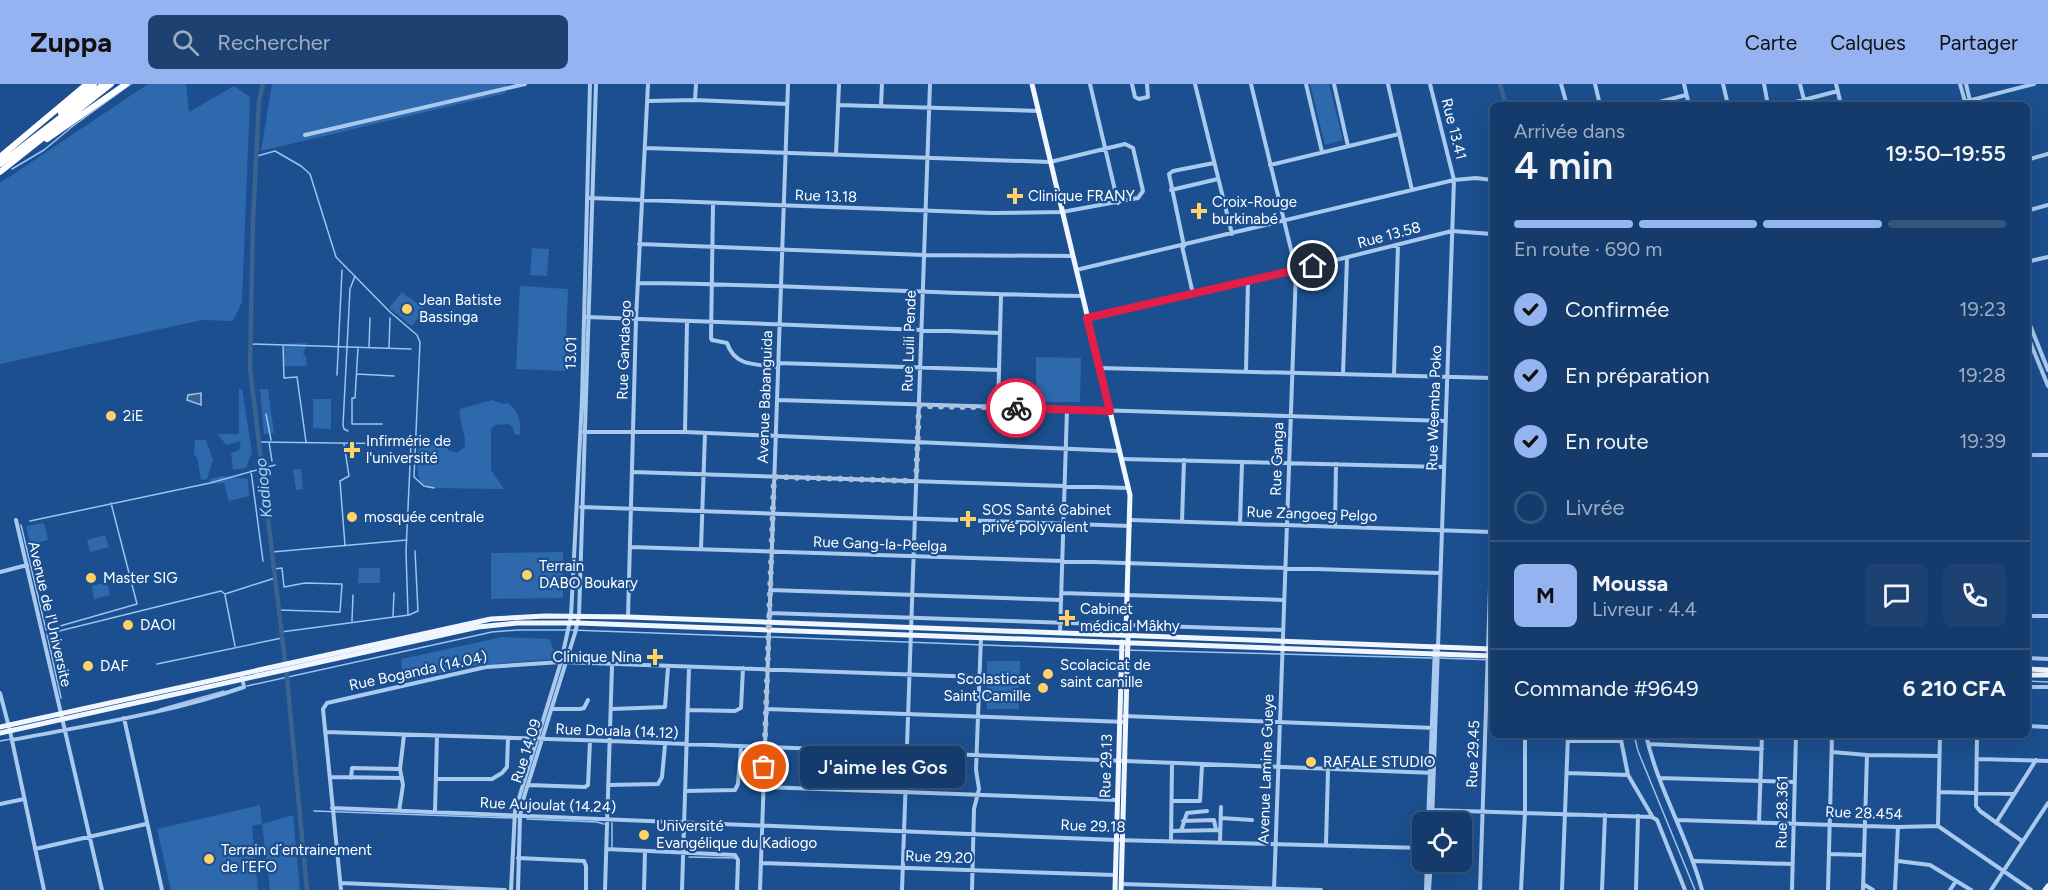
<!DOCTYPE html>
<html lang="fr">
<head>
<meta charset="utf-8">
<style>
	:root { --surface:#143b6b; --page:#1d4271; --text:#f1f3f6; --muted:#9dadc1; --line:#33557e; --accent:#95b2f1 }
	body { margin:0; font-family:Figtree,sans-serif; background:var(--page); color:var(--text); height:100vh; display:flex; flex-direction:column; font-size:22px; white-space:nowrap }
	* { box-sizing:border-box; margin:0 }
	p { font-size:20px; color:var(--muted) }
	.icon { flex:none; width:33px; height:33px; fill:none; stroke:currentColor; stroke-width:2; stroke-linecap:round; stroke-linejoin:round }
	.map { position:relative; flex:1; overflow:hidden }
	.sheet { position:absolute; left:1490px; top:18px; width:540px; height:636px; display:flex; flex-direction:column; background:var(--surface); border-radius:9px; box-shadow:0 6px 24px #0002,0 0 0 2px var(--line) }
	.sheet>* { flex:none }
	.controls { position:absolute; left:1412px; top:728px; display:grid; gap:12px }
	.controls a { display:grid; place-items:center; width:60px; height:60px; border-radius:9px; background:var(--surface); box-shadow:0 6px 24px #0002,0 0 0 2px var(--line); font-size:30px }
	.pin { position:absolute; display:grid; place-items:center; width:51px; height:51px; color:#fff; margin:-26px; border:3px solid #fff; border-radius:50%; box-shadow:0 2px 6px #0007 }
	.courier { position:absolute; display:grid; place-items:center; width:60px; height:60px; margin:-30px; border:4px solid #e11d48; border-radius:50%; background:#fff; color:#222; box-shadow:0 2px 8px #0007 }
	.bubble { position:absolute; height:42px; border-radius:9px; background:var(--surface); box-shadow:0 6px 24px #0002,0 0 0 2px var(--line); font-size:20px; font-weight:600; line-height:42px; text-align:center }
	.summary em { font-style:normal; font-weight:600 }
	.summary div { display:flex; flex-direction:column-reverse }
	.summary { display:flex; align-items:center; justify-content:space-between; height:102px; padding:0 24px }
	h1 { font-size:39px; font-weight:600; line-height:45px }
	.bar { display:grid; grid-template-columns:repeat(4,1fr); gap:9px 6px; align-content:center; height:72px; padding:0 24px }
	.bar i { height:8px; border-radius:4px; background:var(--line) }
	.bar .on { background:var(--accent) }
	.bar p { grid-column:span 4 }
	.line { display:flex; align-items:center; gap:15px; padding:0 24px; border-top:2px solid var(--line) }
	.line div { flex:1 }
	.round { display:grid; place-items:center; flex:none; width:63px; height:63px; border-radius:9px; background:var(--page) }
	ol { padding:0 24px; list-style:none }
	li { display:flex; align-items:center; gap:18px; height:66px }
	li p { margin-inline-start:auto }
	li .icon { padding:6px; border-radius:50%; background:var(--accent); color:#111; stroke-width:4 }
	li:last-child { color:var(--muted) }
	li i { width:33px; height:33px; border:3px solid var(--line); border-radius:50% }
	header { display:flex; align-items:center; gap:36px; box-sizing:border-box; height:84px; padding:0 30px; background:var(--accent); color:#111 }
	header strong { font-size:28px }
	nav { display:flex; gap:33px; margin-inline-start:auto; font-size:21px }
	.search { width:420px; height:54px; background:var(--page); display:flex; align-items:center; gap:15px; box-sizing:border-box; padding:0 21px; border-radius:9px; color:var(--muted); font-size:22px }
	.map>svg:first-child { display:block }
	.green { fill:#2e69ad }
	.water { fill:#3c6290; stroke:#9cc4f0; stroke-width:1.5 }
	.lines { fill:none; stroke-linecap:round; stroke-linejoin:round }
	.stream { stroke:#9cc4f0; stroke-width:1.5 }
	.canal { stroke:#3c6290; stroke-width:4.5 }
	.minor { stroke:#a9c9ee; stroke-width:4 }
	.major { stroke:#f0f6ff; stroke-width:5 }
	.highway { stroke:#fff; stroke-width:6 }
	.done { stroke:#afc1d8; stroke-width:6; stroke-dasharray:0 10.8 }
	.route { stroke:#e11d48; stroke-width:8 }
	.poi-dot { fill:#ffd166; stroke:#1b4f8f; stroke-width:2 }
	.labels { text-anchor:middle; stroke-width:4.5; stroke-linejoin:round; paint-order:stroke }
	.street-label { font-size:15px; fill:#fff; stroke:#1b4f8f }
	.poi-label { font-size:15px; fill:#fff; stroke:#1b4f8f; text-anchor:start }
	.water-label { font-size:16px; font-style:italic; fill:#b5d3f5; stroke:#1b4f8f }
</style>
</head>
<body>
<header>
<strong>Zuppa</strong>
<div class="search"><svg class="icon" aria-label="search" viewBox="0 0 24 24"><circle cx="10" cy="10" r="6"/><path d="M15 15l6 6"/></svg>Rechercher</div>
<nav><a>Carte</a><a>Calques</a><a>Partager</a></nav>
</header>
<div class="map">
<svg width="2048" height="806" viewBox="0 0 2048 806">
	<rect width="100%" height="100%" fill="#1b4f8f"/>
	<path class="green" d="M148 0H186L189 28 234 2 250 13 242 218 233 237 202 236 0 280V99Z
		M272 0H507L506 9 261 67Z
		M1310 0H1329L1343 56 1325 61Z
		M532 164 549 165 547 192 530 191Z
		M520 202 568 205 565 287 516 285Z
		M402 208 424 225 412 242 389 224Z
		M307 259 303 271 306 272 307 282H284V260Z
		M1036 273 1081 274 1080 318H1036Z
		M239 305H242L252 368 246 384 233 386 231 369 239 366 241 357 226 361 218 350H239Z
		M260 305H268L274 349 264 350Z
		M313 315H331V345L313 344Z
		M492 316 503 320 508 319C521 330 520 336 520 351L514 350 513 343 508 340 495 341 491 345V386L504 405 431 404 421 399C415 386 416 370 421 357H446L448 366 457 369 465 363C466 348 459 340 460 325Z
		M195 356H206L213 376 207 395 201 396 197 373 194 372Z
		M293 385H301L303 405 296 406Z
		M221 392 248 395 249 412 229 417 224 399 211 400 209 396Z
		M44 439 48 456 30 460 26 442Z
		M105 451 109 463 90 468 87 456Z
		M563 468V514L491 515V469Z
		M359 484H380V499H358Z
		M107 498 110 511 94 515 92 502Z
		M503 553 550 555 553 565 555 567 553 575 471 582 403 598 401 575Z
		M987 577H1020L1019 625H987Z
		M260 721 262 740 293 731 300 806H270L262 740 252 742 258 806H171L157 745Z"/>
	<path class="water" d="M201 309V321L187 316 188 311Z"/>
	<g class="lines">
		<path class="stream" d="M257 72 275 67 301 82 310 90 336 173 390 228 417 251 420 258 414 393 424 402 434 404
			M12 85 44 66 73 42 131 0
			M250 260 411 265
			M283 261 284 294 297 293 306 358
			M369 263 370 234
			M389 263 390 234
			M358 264 355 314H352V340H382
			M357 290 394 292
			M337 291 342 186
			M266 330 271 356
			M348 347 344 345 343 341 350 205 355 192
			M259 358 411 360 406 467 408 531
			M269 358 272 377
			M344 360 349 392 340 397 345 461
			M251 387 263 477
			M30 437 210 399 275 381
			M21 441 46 546 137 520 111 419
			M272 468 407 456
			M274 485 282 484 284 503 305 499 342 500 340 528 279 526
			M225 511 235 562
			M393 532 394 509
			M352 537 353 511
			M571 546 767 553
			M281 548 409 531 418 527 415 467
			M772 553 1122 566 1432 574
			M1440 574 1492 576
			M157 580 282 554
			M2026 597 2048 598
			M247 602 492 548 518 546H566
			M61 614 47 550 221 507 225 510 275 494
			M160 625 224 607
			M1634 651 1638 667 1695 806
			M0 657 11 655
			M314 727 513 734
			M527 735 597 738 604 740
			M612 763V739
			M689 773 735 774"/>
		<path class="canal" d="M263 0 259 17 253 136 250 284 287 594 307 806
			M1500 0 1506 21"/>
		<path class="minor" d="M1090 0 1118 119
			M1132 0 1135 13 1139 15 1148 13 1147 0
			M1195 0 1232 150
			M1251 0 1296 186 1274 806
			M1306 0 1322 68
			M1334 0 1348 62
			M1388 0 1412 106
			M1430 0 1454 96 1432 738
			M1561 0 1567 21
			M1595 0 1600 21
			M1684 0 1689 21
			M1723 0 1728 21
			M1764 0 1768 21
			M1800 0 1804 16
			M1836 0 1841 21
			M1960 0 1966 21
			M1966 0 1971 21
			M695 16 696 0
			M648 17 695 16 787 20
			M838 21 1039 27
			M1648 21 1686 11
			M1784 21 1838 7
			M1952 21 2034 0
			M881 22 882 0
			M305 51 525 0
			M836 71 839 0
			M2026 76 2048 70
			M1270 81 1399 50
			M1171 106 1218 95
			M589 114 992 129 1062 128 1138 114 1143 107 1133 64 1125 60 1050 78 645 64
			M713 120 711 254 712 256 727 259C735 283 756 280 778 283
			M2026 127 2048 121
			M639 160 924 171 1073 172
			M1182 162 1193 210
			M1184 162 1169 90 1173 87 1214 79
			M2026 178 2048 173
			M1076 186 1454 96 1476 94 1492 96
			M638 199C786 200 934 210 1082 212
			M2026 231 2048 286
			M587 233 1000 249
			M1088 234 1296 186 1452 147 1492 150
			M2026 248 2048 302
			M778 279 999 286
			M1100 284 1492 294
			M1246 287 1248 196
			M1343 290 1347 174
			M1394 291 1398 161
			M777 316 1446 337
			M998 324 1001 211
			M584 348H685L1119 367
			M685 348 687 238
			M2026 371H2048
			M1122 375 1444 383
			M632 388 1128 404
			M581 423 1130 442
			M16 436 102 806
			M1131 436 1492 448
			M1182 438 1184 376
			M1240 440 1242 379
			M1335 443 1336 380
			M630 463 1439 489
			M701 465 705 349
			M0 488 27 481
			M770 506 1061 516
			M1061 509 1284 516
			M769 529 1283 546
			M2026 532H2048
			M628 533 636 235 648 0
			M1060 549 1067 325
			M2026 574 2048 575
			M2026 603H2048
			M0 609 10 647 44 806
			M553 625H580L584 624 588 616
			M612 625 665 623 668 583
			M766 625 1126 638
			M688 626 735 627 741 624 743 584
			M1124 632 1435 644
			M124 634 162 806
			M2026 642 2048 643
			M325 648 611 657 1434 689
			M1620 651 1628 691 1652 732
			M1646 651C1658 705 1688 753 1702 806
			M1977 651 1976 722 1980 727 2022 757
			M12 656C89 641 170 629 244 603L242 593
			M1568 657H1620
			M1648 660 1762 665
			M1832 668 1867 671 1863 806
			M1867 671 1939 672
			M1977 675 2048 677
			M1567 689 1628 691
			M330 693 402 694
			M351 694 352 684 400 685
			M1659 694 1794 698
			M436 695H492L502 689 507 683 508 654
			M528 701 585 703 588 701 590 657
			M608 701 658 700 662 693 665 661
			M764 703 1117 716
			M686 707 735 706 738 700 741 664
			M1939 708 2014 710
			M1172 717H1200L1202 681
			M0 720 24 715
			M332 724 1116 756 1422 764
			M1432 726 1652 733 1657 736 1685 806
			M399 727 403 701 400 685 404 651
			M435 727 437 652
			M1221 734 1252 736
			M1677 736 1898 743 1938 742 2031 806
			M1183 737 1214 736 1216 746
			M1428 738 1435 562
			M1759 738 1762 651
			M1996 739 2036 676
			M1938 742 1940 651
			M1171 747 1220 746
			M1181 747 1187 729 1207 727
			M1171 757 1172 680
			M1220 757 1221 723
			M1326 760 1328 686
			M35 765 146 740
			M606 765 735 771 738 776 737 806
			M1829 770 1864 771
			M518 774 584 777 586 782V806
			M1694 777 1792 780
			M1898 777 1930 781 1971 806
			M761 779 1115 791
			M341 799 505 806
			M1121 800 1321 806
			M1863 800 1873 806
			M341 806 323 625 327 619 486 583 561 578 979 593
			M511 806 515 727 561 578 571 532 582 316 590 0
			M518 806 520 732 524 713 575 549 579 532 596 0
			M605 806 612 582
			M644 806 645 767
			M682 806 689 583
			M760 806 788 0
			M902 806 930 0
			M972 806 974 725 979 705 976 686 981 553
			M1426 806 1427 777
			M1429 806 1431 777
			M1480 806 1492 443
			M1521 806 1525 728V651
			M1562 806 1568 651
			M1602 806 1605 731
			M1636 806 1638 732
			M1792 806 1796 651
			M1828 806 1832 651
			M1895 806 1898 743
			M1950 806 1956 797
			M1991 806 2048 719"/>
		<path class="major" d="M1032 0 1130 411 1126 546 1128 553 1121 806
			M2026 585 2048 586
			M2026 591H2048
			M0 643 491 535 545 532 628 533 1492 565
			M0 649 478 543 517 539H578L1492 572
			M1115 806 1122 558
			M2045 806 2048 802"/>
		<path class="highway" d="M61 29 94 0
			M47 55 126 0
			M0 73 87 0
			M0 80 104 0
			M0 88 111 0"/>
	</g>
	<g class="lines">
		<path class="done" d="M764 683 774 393 916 397 919 322 1016 324"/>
		<path class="route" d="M1016 324 1110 327 1087 234 1313 182"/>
	</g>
	<g class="poi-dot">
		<path d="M1012 103h6v6h6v6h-6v6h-6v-6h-6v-6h6z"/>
		<path d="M1196 118h6v6h6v6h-6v6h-6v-6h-6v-6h6z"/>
		<circle cx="407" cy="225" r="6"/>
		<circle cx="111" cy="332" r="6"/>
		<path d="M349 357h6v6h6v6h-6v6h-6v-6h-6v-6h6z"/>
		<circle cx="352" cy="433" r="6"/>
		<path d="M965 426h6v6h6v6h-6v6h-6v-6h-6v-6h6z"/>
		<circle cx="527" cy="491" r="6"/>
		<circle cx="91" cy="494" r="6"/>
		<path d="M1064 525h6v6h6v6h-6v6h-6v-6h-6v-6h6z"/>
		<circle cx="128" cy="541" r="6"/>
		<path d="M652 564h6v6h6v6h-6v6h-6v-6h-6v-6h6z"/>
		<circle cx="88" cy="582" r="6"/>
		<circle cx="1048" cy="590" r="6"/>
		<circle cx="1043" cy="604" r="6"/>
		<circle cx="1311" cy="678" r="6"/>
		<circle cx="644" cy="751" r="6"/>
		<circle cx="209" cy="775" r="6"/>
	</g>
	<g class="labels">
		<g class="street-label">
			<text transform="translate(1454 45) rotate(76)" y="5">Rue 13.41</text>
			<text transform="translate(826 112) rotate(2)" y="5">Rue 13.18</text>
			<text transform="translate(1389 151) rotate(-15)" y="5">Rue 13.58</text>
			<text transform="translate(909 257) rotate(-88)" y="5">Rue Luili Pende</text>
			<text transform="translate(624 266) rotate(-88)" y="5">Rue Gandaogo</text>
			<text transform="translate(571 269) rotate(-89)" y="5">13.01</text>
			<text transform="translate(765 313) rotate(-88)" y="5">Avenue Babanguida</text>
			<text transform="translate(1434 324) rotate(-88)" y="5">Rue Weemba Poko</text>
			<text transform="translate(1277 375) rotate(-88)" y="5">Rue Ganga</text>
			<text transform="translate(1312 430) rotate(2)" y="5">Rue Zangoeg Pelgo</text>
			<text transform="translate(880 460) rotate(2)" y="5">Rue Gang-la-Peelga</text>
			<text transform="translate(50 530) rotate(77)" y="5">Avenue de l'Universite</text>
			<text transform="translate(418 587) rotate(-12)" y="5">Rue Boganda (14.04)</text>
			<text transform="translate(617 647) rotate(2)" y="5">Rue Douala (14.12)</text>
			<text transform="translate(526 667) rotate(-72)" y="5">Rue 14.09</text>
			<text transform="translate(1473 670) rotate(-88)" y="5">Rue 29.45</text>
			<text transform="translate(1106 682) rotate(-88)" y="5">Rue 29.13</text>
			<text transform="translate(1266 685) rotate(-88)" y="5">Avenue Lamine Gueye</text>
			<text transform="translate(548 721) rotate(2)" y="5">Rue Aujoulat (14.24)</text>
			<text transform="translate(1782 728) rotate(-89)" y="5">Rue 28.361</text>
			<text transform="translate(1864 729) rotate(2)" y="5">Rue 28.454</text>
			<text transform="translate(1093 742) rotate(2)" y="5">Rue 29.18</text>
			<text transform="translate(939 773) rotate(2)" y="5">Rue 29.20</text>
		</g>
		<g class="poi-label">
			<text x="1028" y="117">Clinique FRANY</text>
			<text x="1212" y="123">Croix-Rouge<tspan x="1212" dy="17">burkinabé</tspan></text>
			<text x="419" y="221">Jean Batiste<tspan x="419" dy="17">Bassinga</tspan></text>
			<text x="123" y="337">2iE</text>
			<text x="366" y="362">Infirmérie de<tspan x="366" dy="17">l'université</tspan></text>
			<text x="982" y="431">SOS Santé Cabinet<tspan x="982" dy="17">privé polyvalent</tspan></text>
			<text x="364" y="438">mosquée centrale</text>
			<text x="539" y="487">Terrain<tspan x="539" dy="17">DABO Boukary</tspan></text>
			<text x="103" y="499">Master SIG</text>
			<text x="1080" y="530">Cabinet<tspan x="1080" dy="17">médical Mâkhy</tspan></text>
			<text x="140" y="546">DAOI</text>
			<text x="642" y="578" text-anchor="end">Clinique Nina</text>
			<text x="1060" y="586">Scolacicat de<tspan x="1060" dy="17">saint camille</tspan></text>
			<text x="100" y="587">DAF</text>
			<text x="1031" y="600" text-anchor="end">Scolasticat<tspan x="1031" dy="17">Saint Camille</tspan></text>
			<text x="1323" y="683">RAFALE STUDIO</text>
			<text x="656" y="747">Université<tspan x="656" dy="17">Evangélique du Kadiogo</tspan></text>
			<text x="221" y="771">Terrain d´entrainement<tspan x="221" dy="17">de l´EFO</tspan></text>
		</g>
		<g class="water-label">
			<text transform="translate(263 404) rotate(-96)" y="6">Kadiogo</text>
		</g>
	</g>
</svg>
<div class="controls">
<a><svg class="icon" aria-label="locate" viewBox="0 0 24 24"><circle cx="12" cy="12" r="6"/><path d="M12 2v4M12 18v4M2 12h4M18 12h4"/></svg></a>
</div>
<div class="pin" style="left:764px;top:683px;background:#ea580c"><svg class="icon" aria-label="bag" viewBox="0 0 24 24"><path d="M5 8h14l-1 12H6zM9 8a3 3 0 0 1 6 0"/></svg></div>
<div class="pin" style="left:1313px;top:182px;background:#1f2937"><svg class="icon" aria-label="home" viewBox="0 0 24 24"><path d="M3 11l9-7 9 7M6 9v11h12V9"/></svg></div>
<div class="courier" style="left:1016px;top:324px"><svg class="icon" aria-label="bike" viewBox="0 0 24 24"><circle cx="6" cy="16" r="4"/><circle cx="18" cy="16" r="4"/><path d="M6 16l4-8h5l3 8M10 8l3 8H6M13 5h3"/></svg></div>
<div class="bubble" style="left:800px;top:662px;width:165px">J'aime les Gos</div>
<section class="sheet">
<div class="summary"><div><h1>4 min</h1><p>Arrivée dans</p></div><em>19:50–19:55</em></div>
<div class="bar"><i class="on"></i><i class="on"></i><i class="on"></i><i></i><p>En route · 690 m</p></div>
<ol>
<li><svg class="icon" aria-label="check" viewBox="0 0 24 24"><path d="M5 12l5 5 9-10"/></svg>Confirmée<p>19:23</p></li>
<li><svg class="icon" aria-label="check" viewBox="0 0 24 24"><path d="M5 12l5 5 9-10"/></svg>En préparation<p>19:28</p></li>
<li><svg class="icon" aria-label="check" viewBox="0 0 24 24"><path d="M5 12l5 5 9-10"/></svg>En route<p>19:39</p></li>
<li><i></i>Livrée</li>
</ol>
<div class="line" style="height:108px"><b class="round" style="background:var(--accent);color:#111">M</b><div><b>Moussa</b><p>Livreur · 4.4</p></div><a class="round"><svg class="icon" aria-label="chat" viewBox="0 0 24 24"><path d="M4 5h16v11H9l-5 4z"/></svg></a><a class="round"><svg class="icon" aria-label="phone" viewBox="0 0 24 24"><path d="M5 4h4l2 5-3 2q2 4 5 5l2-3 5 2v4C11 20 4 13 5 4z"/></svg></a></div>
<div class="line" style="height:78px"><div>Commande #9649</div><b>6 210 CFA</b></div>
</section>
</div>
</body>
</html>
